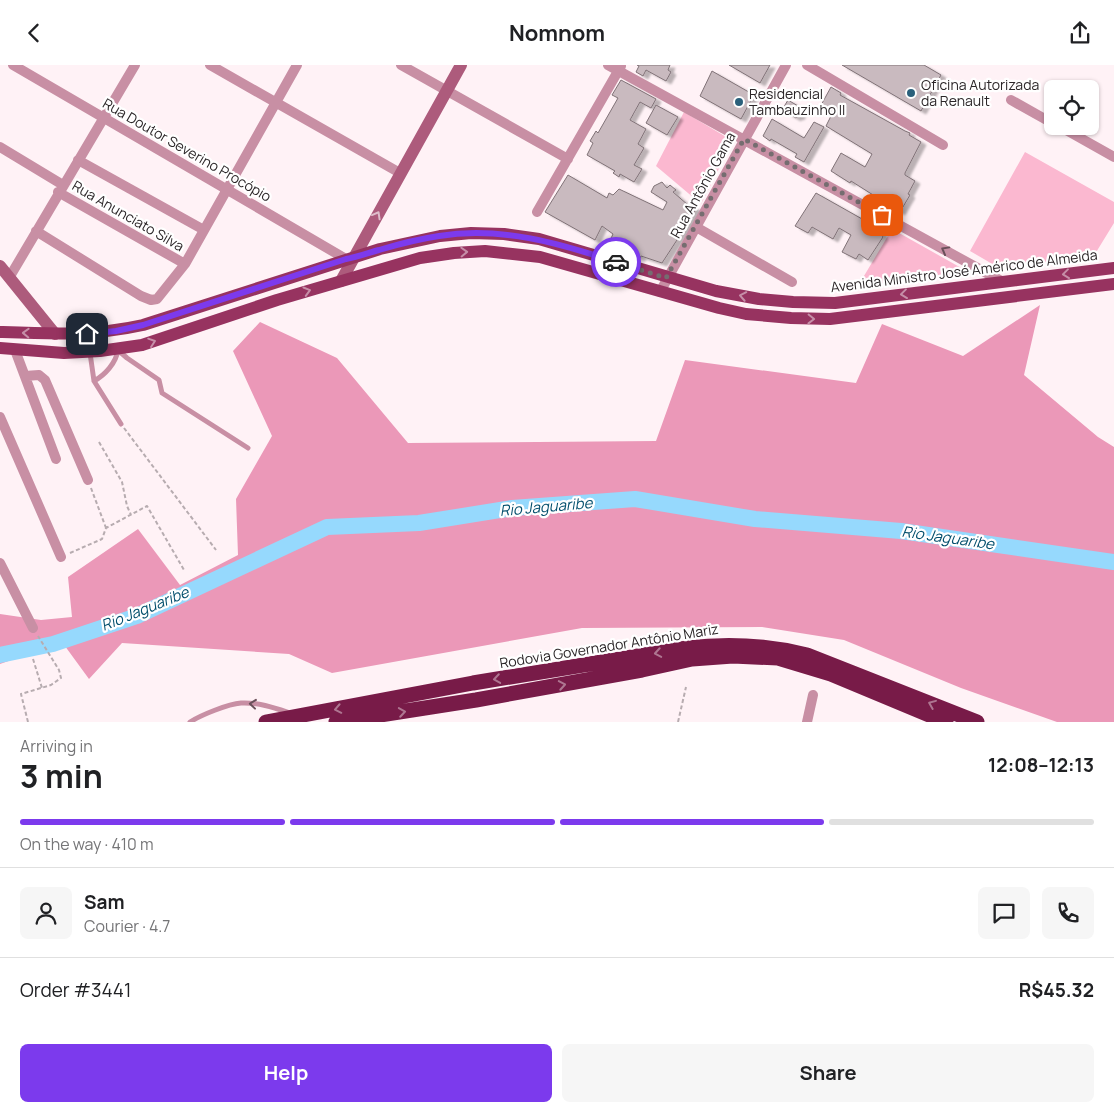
<!DOCTYPE html>
<html lang="en">
<head>
<meta charset="utf-8">
<style>
	:root { --surface:#fff; --page:#f6f6f6; --text:#202124; --muted:#757577; --line:#e0e0e0; --accent:#7c3aed }
	body { margin:0; font-family:Manrope,sans-serif; background:var(--page); color:var(--text); height:100vh; display:flex; flex-direction:column; font-size:19px; white-space:nowrap }
	* { box-sizing:border-box; margin:0 }
	p { font-size:16px; color:var(--muted) }
	.icon { flex:none; width:28px; height:28px; fill:none; stroke:currentColor; stroke-width:2; stroke-linecap:round; stroke-linejoin:round }
	.map { position:relative; height:657px; overflow:hidden }
	.details { display:flex; flex-direction:column; background:var(--surface); flex:1 }
	.details>* { flex:none }
	.controls { position:absolute; left:1044px; top:15px; display:grid; gap:10px }
	.controls a { display:grid; place-items:center; width:55px; height:55px; border-radius:8px; background:var(--surface); box-shadow:0 1px 4px #0004; font-size:25px }
	.pin { position:absolute; display:grid; place-items:center; width:42px; height:42px; color:#fff; margin:-21px; border-radius:10px; box-shadow:0 2px 8px #0006 }
	.courier { position:absolute; display:grid; place-items:center; width:50px; height:50px; margin:-25px; border:4px solid #7c3aed; border-radius:50%; background:#fff; color:#222; box-shadow:0 1px 6px #0007 }
	.overview em { font-style:normal; font-weight:700 }
	.overview div { display:flex; flex-direction:column-reverse }
	.overview { display:flex; align-items:center; justify-content:space-between; height:85px; padding:0 20px }
	h1 { font-size:32px; font-weight:700; line-height:38px }
	.bar { display:grid; grid-template-columns:repeat(4,1fr); gap:8px 5px; align-content:center; height:60px; padding:0 20px }
	.bar i { height:6px; border-radius:4px; background:var(--line) }
	.bar .active { background:var(--accent) }
	.bar p { grid-column:span 4 }
	.line { display:flex; align-items:center; gap:12px; padding:0 20px; border-top:1px solid var(--line) }
	.line div { flex:1 }
	.round { display:grid; place-items:center; flex:none; width:52px; height:52px; border-radius:8px; background:var(--page) }
	.cta { display:flex; gap:10px; margin-top:auto; padding:10px 20px }
	.cta a { flex:1; height:58px; border-radius:8px; background:var(--accent); color:#fff; font-size:20px; font-weight:700; line-height:58px; text-align:center }
	.cta a+a { background:var(--page); color:var(--text) }
	header { display:flex; justify-content:space-between; align-items:center; height:65px; padding:0 20px; background:var(--surface); font-size:22px; font-weight:700 }
	.map>svg:first-child { display:block }
	.green { fill:#fbb8d0 }
	.forest { fill:#eb98b8 }
	.lines { fill:none; stroke-linecap:round; stroke-linejoin:round }
	.river { stroke:#96d9fd; stroke-width:16 }
	.building { fill:#c9babf; stroke:#807277; filter:url(#shadow) }
	.path { stroke:#b7acb0; stroke-width:2; stroke-dasharray:4 2.5; stroke-linecap:butt }
	.lane { stroke:#c88fa4; stroke-width:5 }
	.street { stroke:#c88fa4; stroke-width:10 }
	.secondary { stroke:#ad5b7c; stroke-width:12 }
	.primary { stroke:#973360; stroke-width:12 }
	.highway { stroke:#781b48; stroke-width:15 }
	.oneway { stroke:#debdcb }
	.oneway2 { stroke:#6a505a }
	.oneway3 { stroke:#c68fa8 }
	.oneway4 { stroke:#ae7691 }
	.done { stroke:#756d70; stroke-width:5; stroke-dasharray:0 9 }
	.route { stroke:#7c3aed; stroke-width:6 }
	.poi-dot { fill:#2a607b; stroke:#fff; stroke-width:2 }
	.labels { text-anchor:middle; stroke-width:4.5; stroke-linejoin:round; paint-order:stroke }
	.poi-label { font-size:14px; fill:#2b2628; stroke:#fff; text-anchor:start }
	.street-label { font-size:14px; fill:#2b2628; stroke:#fff }
	.water-label { font-size:15px; font-style:italic; fill:#034f6d; stroke:#fff }
</style>
</head>
<body>
<header><svg class="icon" aria-label="back" viewBox="0 0 24 24"><path d="M15 5l-7 7 7 7"/></svg>Nomnom<svg class="icon" aria-label="share" viewBox="0 0 24 24"><path d="M12 15V3M7 8l5-5 5 5M5 13v7h14v-7"/></svg></header>
<div class="map">
<svg width="1114" height="657" viewBox="0 0 1114 657">
	<defs>
		<filter id="shadow"><feDropShadow dx="5" dy="3" stdDeviation="1" flood-color="#0004"/></filter>
	</defs>
	<rect width="100%" height="100%" fill="#fff2f6"/>
	<path class="green" d="M684 47 733 76 701 139 656 101Z
		M1025 87 1114 137V158L1095 189 1001 204 970 186Z
		M892 164 972 209 858 221Z"/>
	<path class="forest" d="M1040 240 1024 310 1098 372 1114 382V657H1057L961 623 844 575 762 562 582 563 332 608 289 589 122 578 89 614 62 577 0 599V549L41 555 72 552 68 512 138 464 180 520 238 490 236 434 272 371 233 286 260 257 337 293 408 378 656 376 685 295 856 318 882 259 963 291Z"/>
	<g class="lines">
		<path class="river" d="M0 590 53 579 137 551 327 462 419 458 512 443 635 434 755 454 901 466 1114 497"/>
	</g>
	<path class="building" d="M637 0H670L668 5 671 7 666 16 646 5 643 11 636 7 639 1Z
		M729 0H770L760 18Z
		M842 0H924L941 10 921 46Z
		M712 6 754 30 741 54 700 31Z
		M621 15 656 34 651 43 640 37 630 55 646 64 638 79 644 83 634 100 642 104 634 117 620 109 619 112 613 108 615 106 587 90 593 78 590 76 596 66 598 68 618 33 612 30Z
		M831 22 841 28 840 30 905 66 910 68 909 70 921 77 905 108V110L915 116 908 129 910 130 900 147 851 116 850 118 831 106 841 88 865 102 872 89 826 61 832 49 820 42Z
		M788 35 803 44 799 52 797 51 796 53 782 45Z
		M656 40 678 52 667 70 646 58Z
		M772 54 804 73 814 57 824 62 804 97 795 92 797 89 771 74 770 76 763 71Z
		M568 110 607 133 609 128 613 130 619 124 663 145 667 137 651 127 654 121 662 117 667 123 670 120 676 125 673 127 688 140 696 143 690 155 662 198 641 191 640 193 617 181 615 184 608 180 613 169 602 161 595 175 545 147Z
		M816 128 871 159 867 165 881 167 883 172 868 195 859 189 856 194 842 187 851 170 839 163 833 174 812 162 808 168 795 161Z"/>
	<g class="lines">
		<path class="path" d="M124 363 216 485
			M99 377 122 417 127 441 131 450
			M91 423 106 463
			M70 488 102 474 106 463 147 441 184 505
			M33 594 42 623
			M28 657 21 629 51 620 61 613 59 605 38 571
			M678 657 686 622"/>
		<path class="lane" d="M119 286 127 293 159 315 162 328 248 383
			M90 288 94 316 121 359
			M94 316C105 310 116 298 118 285
			M190 657C201 650 228 639 241 638 258 637 275 643 290 648"/>
		<path class="street" d="M13 0 346 194
			M210 0 400 108
			M401 0 568 94
			M608 0 1003 217
			M807 0 943 80
			M1011 35 1052 58
			M1059 61 1114 92
			M0 82 63 120
			M78 95 204 165
			M58 127 185 199
			M537 147 621 1
			M696 162 792 217
			M36 166 141 231 151 235 157 234 185 199 297 0
			M9 213 135 0
			M660 227 786 0
			M15 285 56 394
			M25 311 39 310 45 315 88 415
			M0 352 61 492
			M0 498 33 563
			M807 657 813 630"/>
		<path class="secondary" d="M0 201 55 269
			M341 216 461 0"/>
		<path class="primary" d="M0 267C50 269 94 271 143 260L380 184 440 171 471 168 504 169 539 174 716 226 759 234 793 237 835 238 1114 203
			M0 283 64 288 100 286 142 280 277 235 420 193 454 188 485 186 540 192 719 243 746 249 791 253 830 254 1114 219"/>
		<path class="highway" d="M266 657 473 618 687 583C728 578 767 580 807 590L977 657
			M336 657 476 635 642 605 692 594 733 591 778 593 831 609 946 657"/>
	</g>
	<defs><path id="oneway-chevron" d="M-2-3.5L2.5 0L-2 3.5" fill="none" stroke-width="1.6" stroke-linecap="round" stroke-linejoin="round" transform="scale(1.25)"/></defs>
	<use class="oneway" href="#oneway-chevron" transform="translate(377 150) rotate(-61)"/>
	<g class="oneway2">
		<use href="#oneway-chevron" transform="translate(945 185) rotate(-151)"/>
		<use href="#oneway-chevron" transform="translate(253 639) rotate(-174)"/>
	</g>
	<g class="oneway3">
		<use href="#oneway-chevron" transform="translate(464 187) rotate(-2)"/>
		<use href="#oneway-chevron" transform="translate(1066 209) rotate(173)"/>
		<use href="#oneway-chevron" transform="translate(307 226) rotate(-16)"/>
		<use href="#oneway-chevron" transform="translate(904 229) rotate(173)"/>
		<use href="#oneway-chevron" transform="translate(743 231) rotate(-169)"/>
		<use href="#oneway-chevron" transform="translate(811 254) rotate(1)"/>
		<use href="#oneway-chevron" transform="translate(26 268) rotate(-178)"/>
		<use href="#oneway-chevron" transform="translate(152 277) rotate(-19)"/>
	</g>
	<g class="oneway4">
		<use href="#oneway-chevron" transform="translate(658 588) rotate(170)"/>
		<use href="#oneway-chevron" transform="translate(497 614) rotate(171)"/>
		<use href="#oneway-chevron" transform="translate(562 620) rotate(-10)"/>
		<use href="#oneway-chevron" transform="translate(932 639) rotate(-158)"/>
		<use href="#oneway-chevron" transform="translate(338 644) rotate(169)"/>
		<use href="#oneway-chevron" transform="translate(402 647) rotate(-9)"/>
	</g>
	<g class="lines">
		<path class="done" d="M616 197 666 213 744 74 882 150"/>
		<path class="route" d="M87 269 116 266 143 260 346 194C358 192 368 188 379 185 399 179 419 174 439 171 500 161 559 178 616 197"/>
	</g>
	<g class="poi-dot">
		<circle cx="911" cy="28" r="5"/>
		<circle cx="739" cy="37" r="5"/>
	</g>
	<g class="labels">
		<g class="poi-label">
			<text x="921" y="25">Oficina Autorizada<tspan x="921" dy="16">da Renault</tspan></text>
			<text x="749" y="34">Residencial<tspan x="749" dy="16">Tambauzinho II</tspan></text>
		</g>
		<g class="street-label">
			<text transform="translate(187 85) rotate(30)" y="5">Rua Doutor Severino Procópio</text>
			<text transform="translate(703 120) rotate(-61)" y="5">Rua Antônio Gama</text>
			<text transform="translate(128 151) rotate(30)" y="5">Rua Anunciato Silva</text>
			<text transform="translate(964 206) rotate(-7)" y="5">Avenida Ministro José Américo de Almeida</text>
			<text transform="translate(609 581) rotate(-9)" y="5">Rodovia Governador Antônio Mariz</text>
		</g>
		<g class="water-label">
			<text transform="translate(546 442) rotate(-5)" y="5">Rio Jaguaribe</text>
			<text transform="translate(948 473) rotate(8)" y="5">Rio Jaguaribe</text>
			<text transform="translate(145 544) rotate(-22)" y="5">Rio Jaguaribe</text>
		</g>
	</g>
</svg>
<div class="controls">
<a><svg class="icon" aria-label="locate" viewBox="0 0 24 24"><circle cx="12" cy="12" r="6"/><path d="M12 2v4M12 18v4M2 12h4M18 12h4"/></svg></a>
</div>
<div class="pin" style="left:882px;top:150px;background:#ea580c"><svg class="icon" aria-label="bag" viewBox="0 0 24 24"><path d="M5 8h14l-1 12H6zM9 8a3 3 0 0 1 6 0"/></svg></div>
<div class="pin" style="left:87px;top:269px;background:#1f2937"><svg class="icon" aria-label="home" viewBox="0 0 24 24"><path d="M3 11l9-7 9 7M6 9v11h12V9"/></svg></div>
<div class="courier" style="left:616px;top:197px"><svg class="icon" aria-label="car" viewBox="0 0 24 24"><path d="M5 17H2v-5l4-1 3-4h7l3 4 3 1v5h-3M9 17h6M6 11h13"/><circle cx="7" cy="17" r="2"/><circle cx="17" cy="17" r="2"/></svg></div>
</div>
<section class="details">
<div class="overview"><div><h1>3 min</h1><p>Arriving in</p></div><em>12:08–12:13</em></div>
<div class="bar"><i class="active"></i><i class="active"></i><i class="active"></i><i></i><p>On the way · 410 m</p></div>
<div class="line" style="height:90px"><a class="round"><svg class="icon" aria-label="person" viewBox="0 0 24 24"><circle cx="12" cy="8" r="4"/><path d="M4 21q1-7 8-7t8 7"/></svg></a><div><b>Sam</b><p>Courier · 4.7</p></div><a class="round"><svg class="icon" aria-label="chat" viewBox="0 0 24 24"><path d="M4 5h16v11H9l-5 4z"/></svg></a><a class="round"><svg class="icon" aria-label="phone" viewBox="0 0 24 24"><path d="M5 4h4l2 5-3 2q2 4 5 5l2-3 5 2v4C11 20 4 13 5 4z"/></svg></a></div>
<div class="line" style="height:65px"><div>Order #3441</div><b>R$45.32</b></div>
<div class="cta"><a>Help</a><a>Share</a></div>
</section>
</body>
</html>
